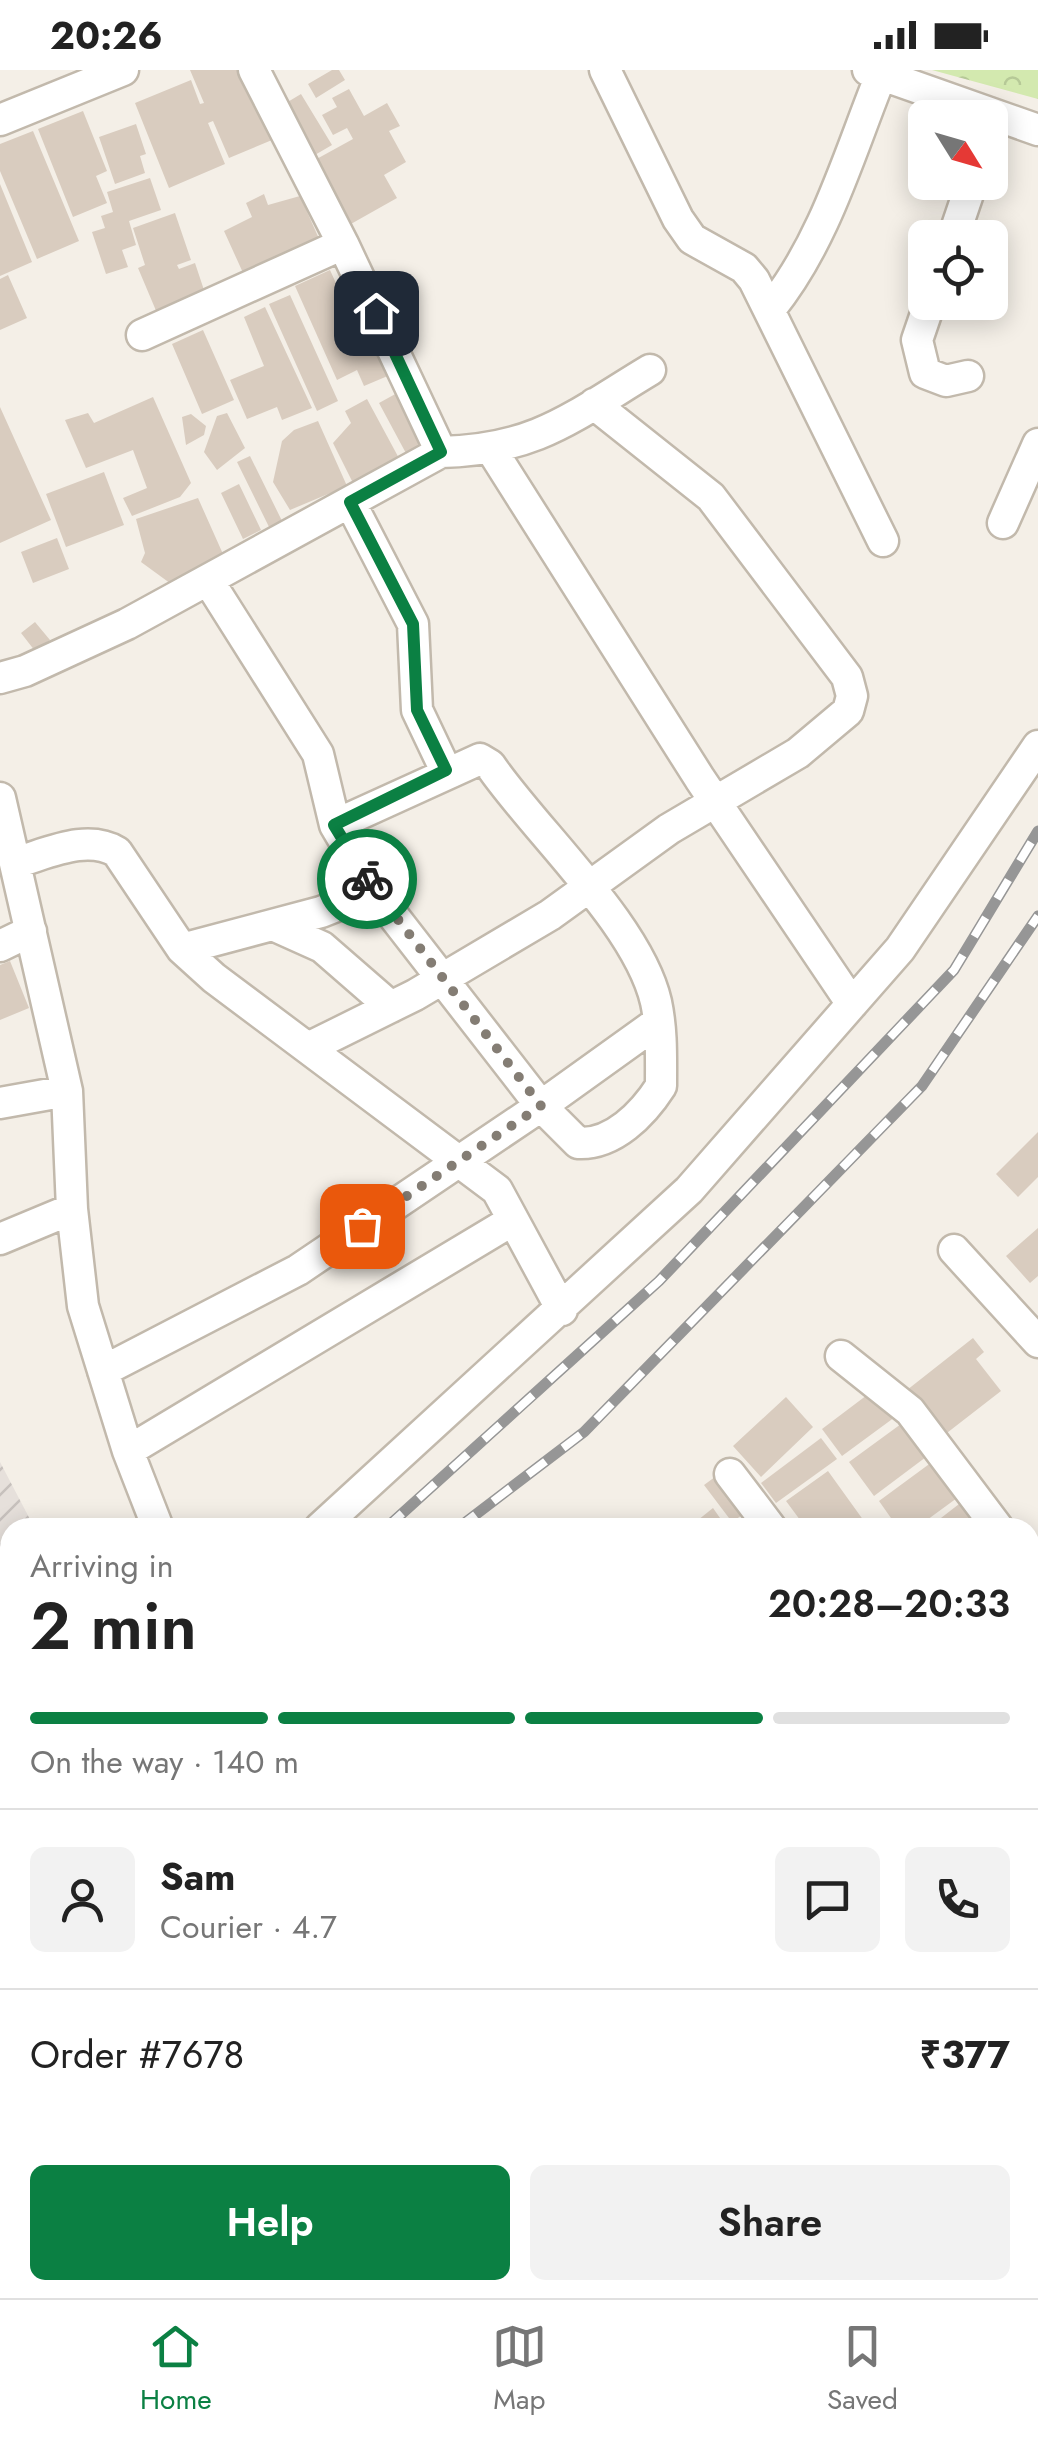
<!DOCTYPE html>
<html lang="en">
<head>
<meta charset="utf-8">
<style>
	:root { --surface:#fff; --page:#f2f2f2; --text:#222; --muted:#767676; --line:#e0e0e0; --accent:#0b8043 }
	body { margin:0; font-family:Jost,sans-serif; background:var(--page); color:var(--text); height:100vh; display:flex; flex-direction:column; font-size:38px; white-space:nowrap }
	* { box-sizing:border-box; margin:0 }
	p { font-size:32px; color:var(--muted) }
	.icon { flex:none; width:55px; height:55px; fill:none; stroke:currentColor; stroke-width:2; stroke-linecap:round; stroke-linejoin:round }
	.map { position:relative; flex:1; overflow:hidden }
	.drawer { position:absolute; left:0px; top:1448px; width:1040px; height:782px; display:flex; flex-direction:column; background:var(--surface); border-radius:30px 30px 0 0; box-shadow:0 5px 25px #0003 }
	.drawer>* { flex:none }
	.needle { width:65px; rotate:127deg }
	.tools { position:absolute; left:908px; top:30px; display:grid; gap:20px }
	.tools a { display:grid; place-items:center; width:100px; height:100px; border-radius:15px; background:var(--surface); box-shadow:0 5px 25px #0003; font-size:50px }
	.pin { position:absolute; display:grid; place-items:center; width:85px; height:85px; color:#fff; margin:-42px; border-radius:20px; box-shadow:0 5px 15px #0006 }
	.courier { position:absolute; display:grid; place-items:center; width:100px; height:100px; margin:-50px; border:8px solid #0b8043; border-radius:50%; background:#fff; color:#222; box-shadow:0 2px 12px #0007 }
	.overview em { font-style:normal; font-weight:600 }
	.overview div { display:flex; flex-direction:column-reverse }
	.overview { display:flex; align-items:center; justify-content:space-between; height:170px; padding:0 30px }
	h1 { font-size:65px; font-weight:600; line-height:75px }
	.bar { display:grid; grid-template-columns:repeat(4,1fr); gap:15px 10px; align-content:center; height:120px; padding:0 30px }
	.bar i { height:12px; border-radius:8px; background:var(--line) }
	.bar .active { background:var(--accent) }
	.bar p { grid-column:span 4 }
	.line { display:flex; align-items:center; gap:25px; padding:0 30px; border-top:2px solid var(--line) }
	.line div { flex:1 }
	.round { display:grid; place-items:center; flex:none; width:105px; height:105px; border-radius:15px; background:var(--page) }
	.action { display:flex; gap:20px; margin-top:auto; padding:20px 30px }
	.action a { flex:1; height:115px; border-radius:15px; background:var(--accent); color:#fff; font-size:40px; font-weight:600; line-height:115px; text-align:center }
	.action a+a { background:var(--page); color:var(--text) }
	.status { display:flex; justify-content:space-between; align-items:center; height:70px; padding:0 50px; background:var(--surface); direction:ltr }
	.status svg { height:28px; fill:currentColor }
	.dock { display:flex; justify-content:space-around; align-items:center; height:140px; border-top:2px solid var(--line); background:var(--surface); font-size:28px; color:var(--muted) }
	.dock a { display:grid; justify-items:center; gap:5px }
	.dock .active { color:var(--accent) }
	.map>svg:first-child { display:block }
	.industrial { fill:url(#industrial-furrows) }
	.forest { fill:url(#forest-crowns) }
	.building { fill:#d9ccbf }
	.lines { fill:none; stroke-linecap:round; stroke-linejoin:round }
	.service-casing { stroke:#c2b9ac; stroke-width:20 }
	.minor-casing { stroke:#c2b9ac; stroke-width:35 }
	.service { stroke:#fff; stroke-width:15 }
	.minor { stroke:#fff; stroke-width:30 }
	.rail-casing { stroke:#969696; stroke-width:11 }
	.rail { stroke:#fff; stroke-width:8; stroke-dasharray:22; stroke-linecap:butt }
	.done { stroke:#847d74; stroke-width:10; stroke-dasharray:0 18 }
	.route { stroke:#0b8043; stroke-width:12 }
</style>
</head>
<body>
<div class="status"><b>20:26</b><svg viewBox="0 0 49 12"><path d="M0 12V9h3v3zM5 12V6h3v6zM10 12V3h3v9zM15 12V0h3v12zM26 1h20v11H26zM47 4h2v5h-2z"/></svg></div>
<div class="map">
<svg width="1038" height="2228" viewBox="0 0 1038 2228">
	<defs>
		<pattern id="industrial-furrows" width="10" height="10" patternUnits="userSpaceOnUse" patternTransform="scale(2.5)"><rect width="10" height="10" fill="#e6e0db"/><path d="M-1 1l2-2M0 10L10 0M9 11l2-2" fill="none" stroke="#c7c1bd"/></pattern>
		<pattern id="forest-crowns" width="20" height="18" patternUnits="userSpaceOnUse" patternTransform="scale(2.5)"><rect width="20" height="18" fill="#d3e9af"/><path d="M2 6a3 3 0 1 1 6 0M12 15a3 3 0 1 1 6 0" fill="none" stroke="#b6c997"/></pattern>
	</defs>
	<rect width="100%" height="100%" fill="#f4efe7"/>
	<path class="industrial" d="M0 1392 34 1457 10 1458V1521L0 1526Z"/>
	<path class="forest" d="M932 0H1038V29Z"/>
	<path class="building" d="M190 0H243L272 70 229 88 213 51 208 53 225 94 169 118 135 33 191 10 200 34 204 33Z
		M332 0H339L345 10 316 28 308 14Z
		M349 19 364 46 387 33 400 56 389 61 406 92 384 105 397 128 342 159 313 91 353 69 347 58 333 65 322 45 337 37 332 28Z
		M301 24 332 75 308 89 297 70 305 66 286 33Z
		M83 41 107 101 96 106 107 133 73 147 38 59Z
		M136 54 146 84 140 86 145 103 115 114 99 67Z
		M33 61 79 171 37 189 0 101V74Z
		M150 108 161 140 129 151 136 175 122 180 128 197 106 204 92 162 105 158 101 146 113 142 107 122Z
		M0 114 32 192 0 206Z
		M264 124 268 135 300 126 320 171 244 205 224 161 252 147 246 133Z
		M175 143 191 190 177 195 179 199 195 193 206 226 157 243 138 198 145 195 133 158Z
		M330 200 357 260 368 255 390 305 364 316 357 300 337 310 295 216Z
		M8 205 27 248 0 260V209Z
		M290 225 338 331 317 341 269 234Z
		M265 237 312 338 282 350 277 337 247 349 230 310 264 296 244 247Z
		M203 260 234 330 202 344 172 274Z
		M399 322 428 377 408 387 379 333Z
		M153 327 191 413 180 427 132 446 123 428 147 418 133 380 86 398 65 350 88 343 94 353Z
		M367 329 401 392 355 417 333 373 351 353 345 341Z
		M0 337 51 450 0 473Z
		M227 343 245 378 217 400 204 382 217 346Z
		M191 344 206 356 204 365 186 375 182 347Z
		M318 351 347 416 290 440 273 412 282 371 294 360Z
		M250 386 285 457 272 463 237 392Z
		M104 402 124 455 66 477 46 424Z
		M239 414 261 460 243 469 221 423Z
		M198 428 227 493 178 519 141 492 145 483 136 449Z
		M57 468 69 499 33 513 21 482Z
		M35 552 50 570 35 581 21 563Z
		M10 891 29 938 0 950V895Z
		M1038 1062V1107L1018 1127 996 1104Z
		M1038 1158V1206L1030 1213 1006 1186Z
		M973 1268 984 1282 976 1289 1001 1321 943 1366 907 1320Z
		M875 1319 895 1347 842 1386 822 1359Z
		M786 1327 813 1357 761 1407 733 1376Z
		M901 1354 926 1387 874 1426 849 1392Z
		M821 1368 837 1389 776 1433 761 1413Z
		M932 1392 957 1428 916 1458H898L879 1431Z
		M828 1401 869 1458H806L786 1431Z
		M719 1404 748 1441 732 1452 704 1415Z
		M963 1431 983 1458H928Z
		M713 1438 727 1458H688Z
		M1030 1525 1038 1535V1570L1030 1576Z
		M0 1577 10 1596V1616L0 1622Z
		M1038 1981V2053L1030 2043V1988Z
		M10 2062V2140L0 2144V2066Z
		M1030 2082 1038 2093V2206L1030 2195Z
		M1030 2208 1038 2218V2228H968L962 2220H1030Z
		M110 2220H144L147 2228H101L100 2224Z
		M182 2220H236L246 2228H185Z
		M314 2220H357L361 2228H314Z
		M366 2220H408L409 2224 369 2228Z
		M658 2220H778L784 2228H664Z
		M846 2220H934L925 2228H836Z"/>
	<g class="lines">
		<defs>
			<path id="service" d="M0 2009 10 2004"/>
			<path id="minor" d="M254 0 343 174 441 382
				M605 0 678 149 692 169 744 198 754 210 883 471
				M868 0 1038 60
				M0 50 123 0
				M953 168 972 112
				M930 232 917 270 925 303 946 311 968 306
				M771 238C825 171 849 84 881 5
				M142 265 343 174
				M491 379 700 709 852 934
				M350 432 413 554 417 640 446 701
				M1003 453 1038 374
				M0 608 25 601 127 554 441 382C536 380 572 347 650 300
				M0 728 67 1021 72 1139 83 1236 128 1381 158 1458
				M335 755 480 689 490 695C536 762 638 854 656 932 662 960 661 988 661 1016 643 1044 613 1075 578 1073L541 1036 658 952
				M17 792C49 783 87 764 117 782L182 879 214 908 497 1120 562 1240
				M273 855 322 877 391 937
				M0 876 31 861
				M182 879 321 842 374 821
				M310 977 415 925 550 845 669 759 798 683 848 641 852 626 847 607 711 427 594 334
				M0 1033 67 1021
				M0 1169 72 1139
				M954 1180 1038 1272
				M841 1286 910 1341 998 1458
				M103 1301 298 1200 541 1036 374 821 335 755 318 684 208 510
				M128 1381 513 1150
				M730 1404 771 1458
				M320 1458 689 1120 900 879 1038 676
				M1030 1499 1038 1510
				M0 1540 10 1536
				M1030 1600 1038 1594
				M1030 1791 1038 1801
				M1030 1865 1038 1858
				M1030 2062 1038 2073
				M60 2220 63 2228
				M249 2220 253 2228
				M954 2220 961 2228
				M11 2228 29 2220
				M593 2228 602 2220"/>
		</defs>
		<use href="#service" class="service-casing"/>
		<use href="#minor" class="minor-casing"/>
		<use href="#service" class="service"/>
		<use href="#minor" class="minor"/>
		<defs>
			<path id="rail" d="M386 1458 659 1211 954 900 1038 761
				M458 1458 584 1362 922 1016 1038 846
				M0 1699 10 1695
				M0 1743 10 1738"/>
		</defs>
		<use href="#rail" class="rail-casing"/>
		<use href="#rail" class="rail"/>
	</g>
	<g class="lines">
		<path class="done" d="M362 1156 541 1036 367 809"/>
		<path class="route" d="M367 809 334 755 446 700 417 640 413 554 350 432 441 382 376 243"/>
	</g>
</svg>
<div class="tools">
<a><svg class="needle" viewBox="-14 -14 28 28"><path d="M0-13l5 13h-10z" fill="#e53935"/><path d="M0 13l5-13h-10z" fill="#767676"/></svg></a>
<a><svg class="icon" aria-label="locate" viewBox="0 0 24 24"><circle cx="12" cy="12" r="6"/><path d="M12 2v4M12 18v4M2 12h4M18 12h4"/></svg></a>
</div>
<div class="pin" style="left:362px;top:1156px;background:#ea580c"><svg class="icon" aria-label="bag" viewBox="0 0 24 24"><path d="M5 8h14l-1 12H6zM9 8a3 3 0 0 1 6 0"/></svg></div>
<div class="pin" style="left:376px;top:243px;background:#1f2937"><svg class="icon" aria-label="home" viewBox="0 0 24 24"><path d="M3 11l9-7 9 7M6 9v11h12V9"/></svg></div>
<div class="courier" style="left:367px;top:809px"><svg class="icon" aria-label="bike" viewBox="0 0 24 24"><circle cx="6" cy="16" r="4"/><circle cx="18" cy="16" r="4"/><path d="M6 16l4-8h5l3 8M10 8l3 8H6M13 5h3"/></svg></div>
<section class="drawer">
<div class="overview"><div><h1>2 min</h1><p>Arriving in</p></div><em>20:28–20:33</em></div>
<div class="bar"><i class="active"></i><i class="active"></i><i class="active"></i><i></i><p>On the way · 140 m</p></div>
<div class="line" style="height:180px"><a class="round"><svg class="icon" aria-label="person" viewBox="0 0 24 24"><circle cx="12" cy="8" r="4"/><path d="M4 21q1-7 8-7t8 7"/></svg></a><div><b>Sam</b><p>Courier · 4.7</p></div><a class="round"><svg class="icon" aria-label="chat" viewBox="0 0 24 24"><path d="M4 5h16v11H9l-5 4z"/></svg></a><a class="round"><svg class="icon" aria-label="phone" viewBox="0 0 24 24"><path d="M5 4h4l2 5-3 2q2 4 5 5l2-3 5 2v4C11 20 4 13 5 4z"/></svg></a></div>
<div class="line" style="height:130px"><div>Order #7678</div><b>₹377</b></div>
<div class="action"><a>Help</a><a>Share</a></div>
</section>
</div>
<nav class="dock">
<a class="active"><svg class="icon" aria-label="home" viewBox="0 0 24 24"><path d="M3 11l9-7 9 7M6 9v11h12V9"/></svg>Home</a>
<a><svg class="icon" aria-label="map" viewBox="0 0 24 24"><path d="M3 6l6-2 6 2 6-2v14l-6 2-6-2-6 2zM9 4v14M15 6v14"/></svg>Map</a>
<a><svg class="icon" aria-label="saved" viewBox="0 0 24 24"><path d="M7 4h10v16l-5-4-5 4z"/></svg>Saved</a>
</nav>
</body>
</html>
